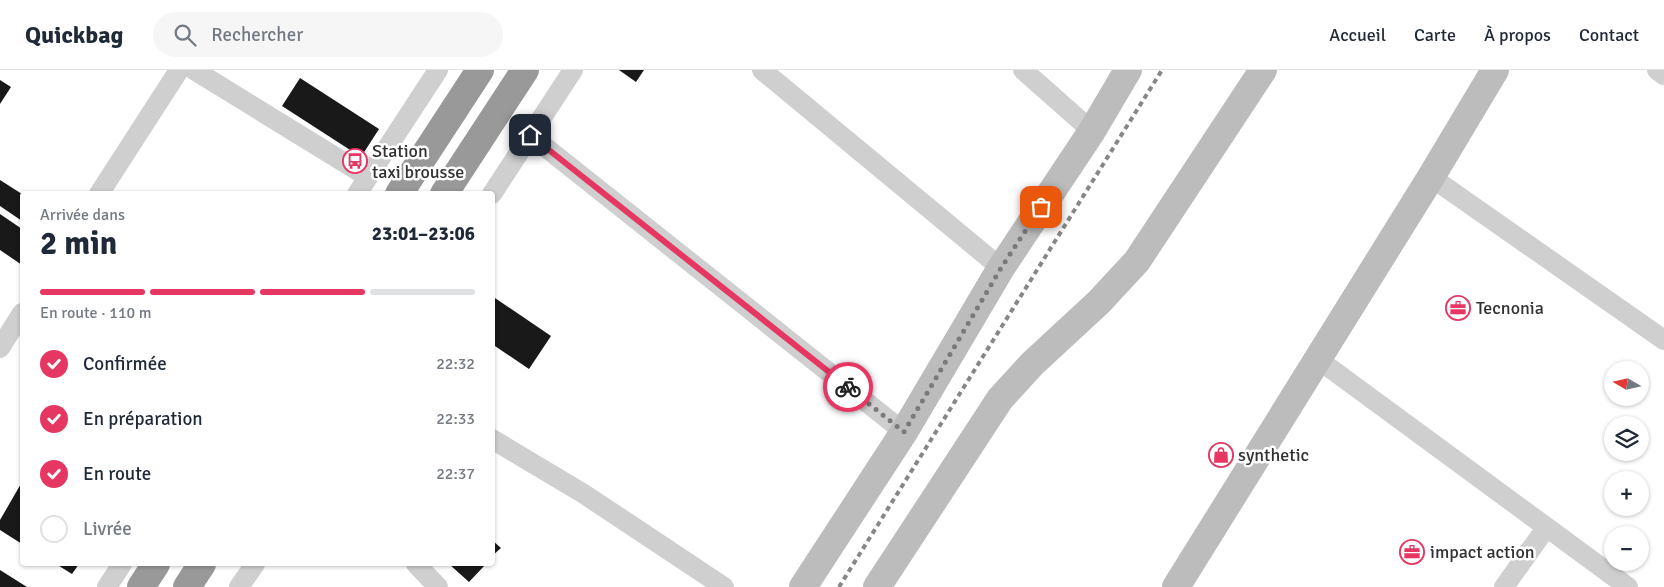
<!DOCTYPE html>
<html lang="fr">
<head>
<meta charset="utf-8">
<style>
	:root { --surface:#fff; --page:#f6f6f7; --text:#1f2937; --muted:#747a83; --line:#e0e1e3; --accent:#e53762 }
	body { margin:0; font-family:Signika,sans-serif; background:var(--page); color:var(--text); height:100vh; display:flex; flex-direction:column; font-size:19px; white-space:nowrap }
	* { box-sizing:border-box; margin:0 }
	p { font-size:16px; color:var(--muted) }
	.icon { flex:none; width:28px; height:28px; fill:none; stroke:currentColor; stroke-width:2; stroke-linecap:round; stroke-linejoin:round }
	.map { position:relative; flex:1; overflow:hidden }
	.details { position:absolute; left:20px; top:121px; width:475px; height:375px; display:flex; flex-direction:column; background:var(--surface); border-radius:5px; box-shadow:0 1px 4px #0004 }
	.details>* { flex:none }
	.needle { width:32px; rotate:279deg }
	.buttons { position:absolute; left:1604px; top:291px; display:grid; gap:10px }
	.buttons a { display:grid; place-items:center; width:45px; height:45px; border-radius:50%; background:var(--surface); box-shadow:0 1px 4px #0004; font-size:25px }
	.pin { position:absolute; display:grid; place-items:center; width:42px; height:42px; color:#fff; margin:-21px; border-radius:10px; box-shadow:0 2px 8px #0006 }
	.courier { position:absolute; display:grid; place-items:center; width:50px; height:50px; margin:-25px; border:4px solid #e53762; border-radius:50%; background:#fff; color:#222; box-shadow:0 1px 6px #0007 }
	.summary em { font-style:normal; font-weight:700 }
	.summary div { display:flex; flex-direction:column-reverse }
	.summary { display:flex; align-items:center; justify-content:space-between; height:85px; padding:0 20px }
	h1 { font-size:32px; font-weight:700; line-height:38px }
	.bar { display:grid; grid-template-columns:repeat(4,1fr); gap:8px 5px; align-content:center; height:60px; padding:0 20px }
	.bar i { height:6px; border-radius:4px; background:var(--line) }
	.bar .selected { background:var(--accent) }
	.bar p { grid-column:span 4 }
	ol { padding:0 20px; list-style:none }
	li { display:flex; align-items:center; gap:15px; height:55px }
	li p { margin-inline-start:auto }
	li .icon { padding:5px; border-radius:50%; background:var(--accent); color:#fff; stroke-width:4 }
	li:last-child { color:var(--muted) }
	li i { width:28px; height:28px; border:2px solid var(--line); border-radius:50% }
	header { display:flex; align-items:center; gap:30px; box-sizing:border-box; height:70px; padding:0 25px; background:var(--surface); border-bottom:1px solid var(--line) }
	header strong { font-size:24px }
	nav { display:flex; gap:28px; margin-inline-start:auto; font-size:18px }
	.search { width:350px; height:45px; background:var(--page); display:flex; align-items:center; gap:12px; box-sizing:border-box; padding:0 18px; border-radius:28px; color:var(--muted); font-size:19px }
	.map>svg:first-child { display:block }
	.building { fill:#191919 }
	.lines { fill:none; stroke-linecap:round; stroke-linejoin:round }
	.street { stroke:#cfcfcf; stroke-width:20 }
	.secondary { stroke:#bcbcbc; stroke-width:28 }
	.highway { stroke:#999; stroke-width:28 }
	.rail { stroke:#878787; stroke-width:4; stroke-dasharray:5 4; stroke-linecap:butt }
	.done { stroke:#7a7a7a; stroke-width:5; stroke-dasharray:0 9 }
	.route { stroke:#e53762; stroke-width:6 }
	.labels { text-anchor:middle; stroke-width:5; stroke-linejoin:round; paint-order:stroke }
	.poi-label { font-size:18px; fill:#323232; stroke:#fff; text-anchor:start }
</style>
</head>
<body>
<header>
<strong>Quickbag</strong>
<div class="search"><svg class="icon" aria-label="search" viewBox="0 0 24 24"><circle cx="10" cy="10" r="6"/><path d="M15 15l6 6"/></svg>Rechercher</div>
<nav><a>Accueil</a><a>Carte</a><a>À propos</a><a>Contact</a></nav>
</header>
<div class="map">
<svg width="1664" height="517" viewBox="0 0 1664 517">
	<rect width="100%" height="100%" fill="#fff"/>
	<path class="building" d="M619 0H644L636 12Z
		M300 8 379 59 361 87 282 36Z
		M0 10 11 17 0 34Z
		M0 110 22 124V151L0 136Z
		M0 144 22 159V195L0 180Z
		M492 226 551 266 529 299 492 274Z
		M22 412V474L0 460V450Z
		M492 470 501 478 492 486Z
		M56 494H79L72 504Z
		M449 494H486L469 512Z
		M0 500 27 517H0Z"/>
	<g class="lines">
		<path class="street" d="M194 0 368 107
			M762 0 1001 198
			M1023 0 1092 61
			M1657 0 1664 5
			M530 65 904 362
			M1431 107 1664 270
			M99 124 179 0
			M357 124 438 0
			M492 124 573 0
			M0 278 22 243
			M1319 290 1628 517
			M492 369 584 424 724 517
			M416 494 438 517
			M107 517 122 494
			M239 517 255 494
			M1504 517 1546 458"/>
		<path class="secondary" d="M803 517 904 362 1001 198 1092 61 1128 0
			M877 517 1000 329 1032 294 1099 232 1137 191 1263 0
			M1176 517 1431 107 1495 0"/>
		<path class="highway" d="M399 124 480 0
			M444 124 525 0
			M141 517 156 494
			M187 517 202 494"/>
		<path class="rail" d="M839 517 1162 0"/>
	</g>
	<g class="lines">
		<path class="done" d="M848 317 904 362 1001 198 1041 137"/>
		<path class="route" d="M530 65 848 317"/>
	</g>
	<defs>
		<symbol id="bus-ring" viewBox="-11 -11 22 22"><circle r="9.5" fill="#fff" stroke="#e53762" stroke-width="1.5"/><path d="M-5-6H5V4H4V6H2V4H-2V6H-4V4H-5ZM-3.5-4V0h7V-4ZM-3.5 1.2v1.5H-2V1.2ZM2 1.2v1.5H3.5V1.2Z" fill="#e53762"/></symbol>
		<symbol id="office-ring" viewBox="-11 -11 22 22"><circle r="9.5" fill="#fff" stroke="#e53762" stroke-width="1.5"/><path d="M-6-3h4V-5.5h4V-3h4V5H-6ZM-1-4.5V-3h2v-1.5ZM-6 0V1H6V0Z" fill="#e53762"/></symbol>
		<symbol id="shop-ring" viewBox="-11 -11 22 22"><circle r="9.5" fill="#fff" stroke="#e53762" stroke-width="1.5"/><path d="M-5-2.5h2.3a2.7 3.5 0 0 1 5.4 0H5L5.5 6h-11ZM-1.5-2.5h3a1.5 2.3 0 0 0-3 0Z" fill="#e53762"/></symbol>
	</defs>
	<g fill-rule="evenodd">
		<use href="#bus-ring" x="341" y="77" width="28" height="28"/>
		<use href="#office-ring" x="1444" y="224" width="28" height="28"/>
		<use href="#shop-ring" x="1207" y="371" width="28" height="28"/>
		<use href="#office-ring" x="1398" y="468" width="28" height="28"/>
	</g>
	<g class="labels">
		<g class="poi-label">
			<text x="372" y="87">Station<tspan x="372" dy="21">taxi brousse</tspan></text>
			<text x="1476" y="244">Tecnonia</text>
			<text x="1238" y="391">synthetic</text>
			<text x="1430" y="488">impact action</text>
		</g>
	</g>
</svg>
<div class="buttons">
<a><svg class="needle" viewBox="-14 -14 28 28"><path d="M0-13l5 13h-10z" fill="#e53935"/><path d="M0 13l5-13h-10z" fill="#747a83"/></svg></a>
<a><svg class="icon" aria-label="layers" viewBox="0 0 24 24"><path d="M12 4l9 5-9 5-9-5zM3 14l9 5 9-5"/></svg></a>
<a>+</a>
<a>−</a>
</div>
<div class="pin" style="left:1041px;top:137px;background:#ea580c"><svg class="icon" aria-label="bag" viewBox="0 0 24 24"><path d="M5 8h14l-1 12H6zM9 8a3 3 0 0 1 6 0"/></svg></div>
<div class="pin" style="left:530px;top:65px;background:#1f2937"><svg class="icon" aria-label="home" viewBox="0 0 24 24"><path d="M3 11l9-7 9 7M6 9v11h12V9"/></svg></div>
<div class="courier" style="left:848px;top:317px"><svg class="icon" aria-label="bike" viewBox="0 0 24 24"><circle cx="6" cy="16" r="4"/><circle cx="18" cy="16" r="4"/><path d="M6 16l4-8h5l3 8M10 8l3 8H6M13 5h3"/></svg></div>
<section class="details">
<div class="summary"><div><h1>2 min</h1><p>Arrivée dans</p></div><em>23:01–23:06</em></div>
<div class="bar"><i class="selected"></i><i class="selected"></i><i class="selected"></i><i></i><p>En route · 110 m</p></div>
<ol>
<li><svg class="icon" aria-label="check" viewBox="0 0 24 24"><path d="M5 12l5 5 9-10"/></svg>Confirmée<p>22:32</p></li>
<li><svg class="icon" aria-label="check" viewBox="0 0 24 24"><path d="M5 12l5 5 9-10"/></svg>En préparation<p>22:33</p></li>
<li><svg class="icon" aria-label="check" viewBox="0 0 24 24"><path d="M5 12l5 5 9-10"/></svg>En route<p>22:37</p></li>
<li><i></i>Livrée</li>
</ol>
</section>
</div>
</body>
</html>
